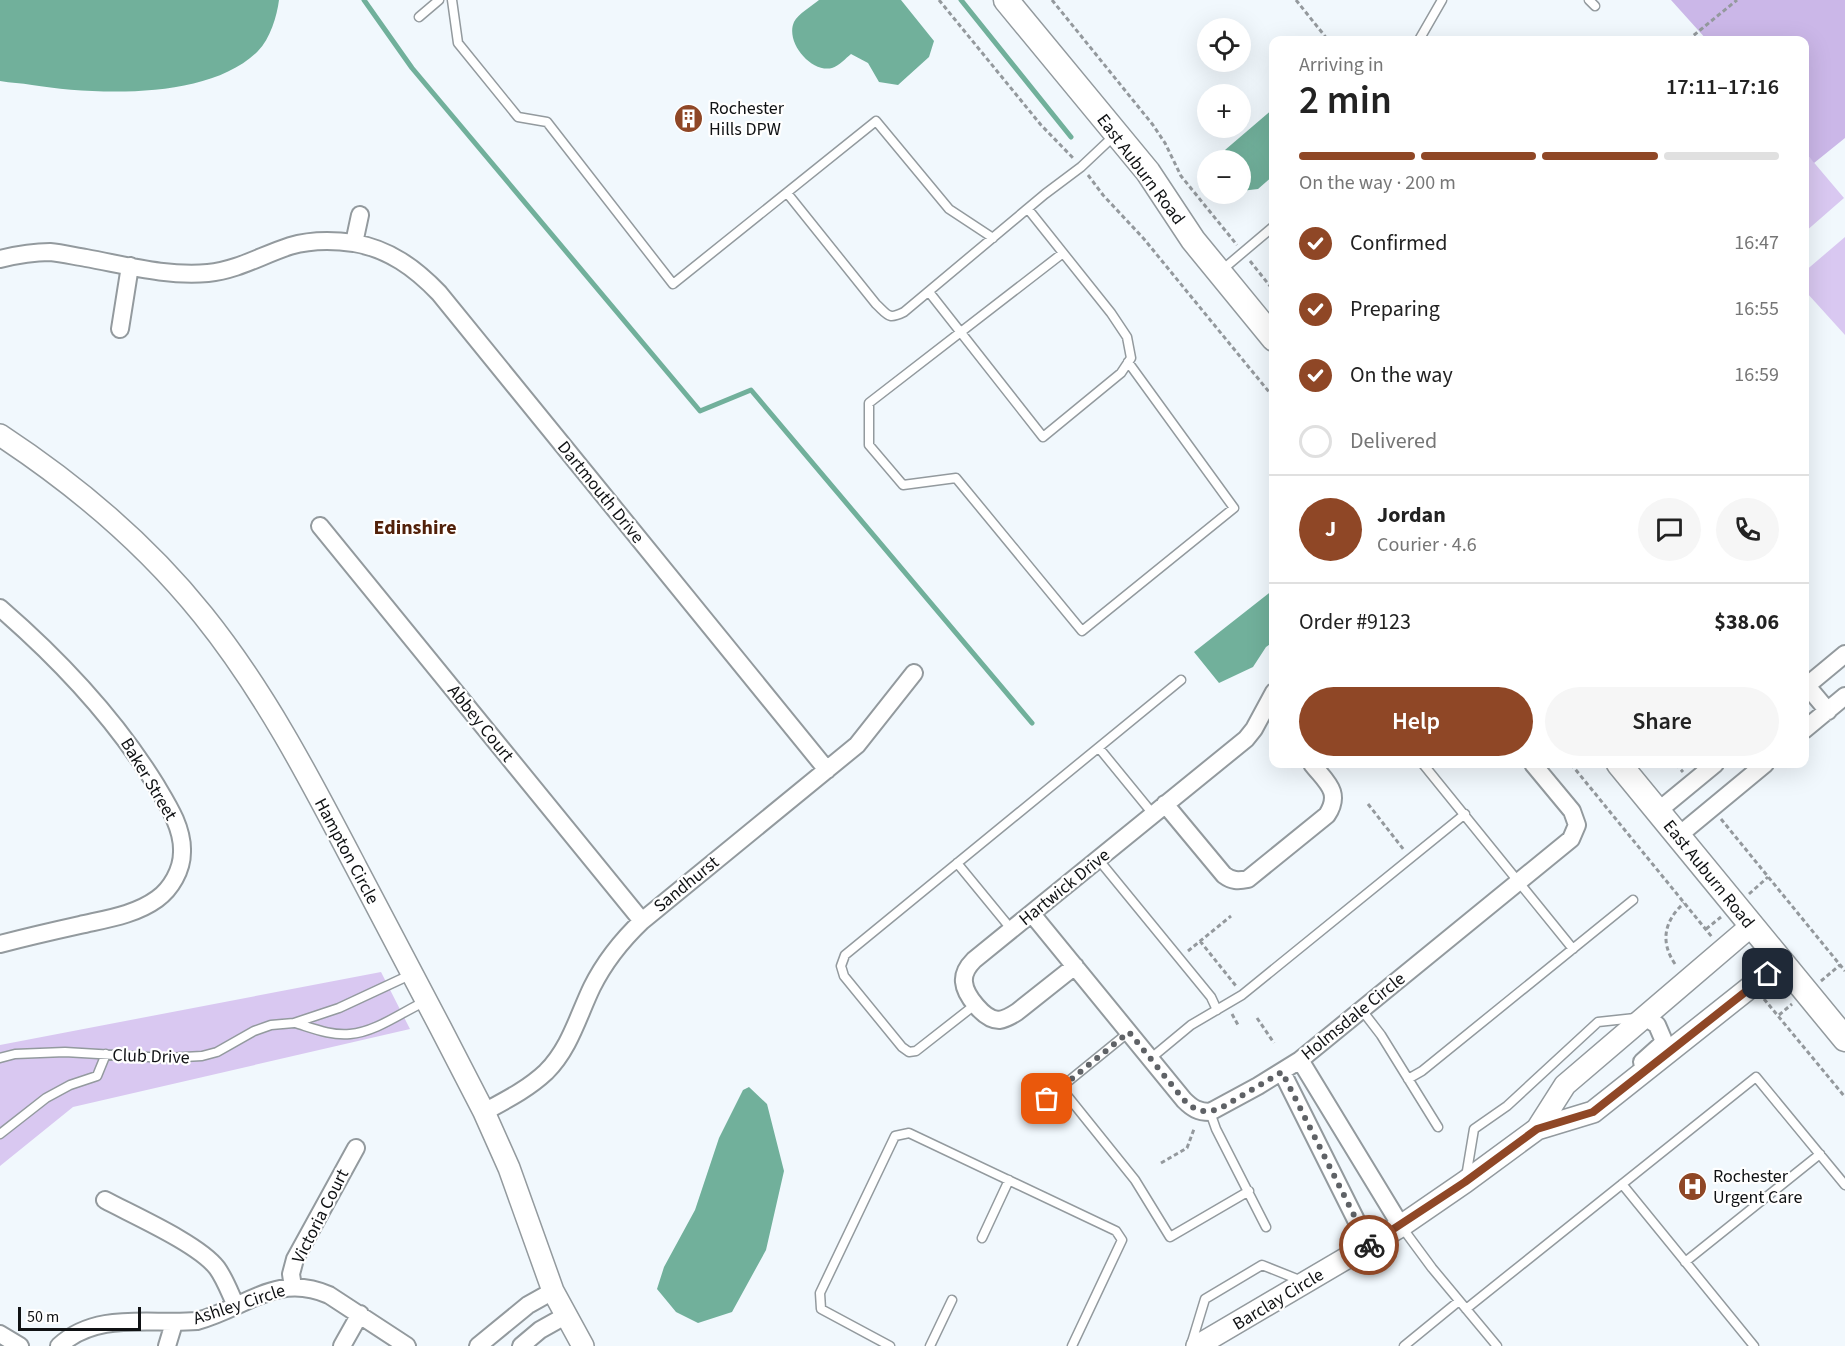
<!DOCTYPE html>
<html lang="en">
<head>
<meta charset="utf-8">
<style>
	:root { --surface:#fff; --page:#f6f6f6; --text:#222; --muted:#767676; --line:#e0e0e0; --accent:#8f4726 }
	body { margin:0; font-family:"Source Sans 3",sans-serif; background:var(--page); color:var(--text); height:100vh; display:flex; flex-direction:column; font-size:22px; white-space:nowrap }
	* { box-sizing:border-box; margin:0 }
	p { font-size:20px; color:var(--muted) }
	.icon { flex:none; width:33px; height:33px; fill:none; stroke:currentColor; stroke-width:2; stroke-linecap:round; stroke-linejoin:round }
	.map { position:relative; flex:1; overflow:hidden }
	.sheet { position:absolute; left:1269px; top:36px; width:540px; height:732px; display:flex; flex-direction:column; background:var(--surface); border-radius:12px; box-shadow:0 6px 24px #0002 }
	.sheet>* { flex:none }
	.controls { position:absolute; left:1197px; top:18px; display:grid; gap:12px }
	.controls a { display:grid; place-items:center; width:54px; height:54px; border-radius:50%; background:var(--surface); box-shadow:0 6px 24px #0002; font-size:30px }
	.scale { position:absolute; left:18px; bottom:15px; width:123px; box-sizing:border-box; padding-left:6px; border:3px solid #101214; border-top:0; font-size:16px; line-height:21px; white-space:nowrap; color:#101214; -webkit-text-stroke:4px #fff; paint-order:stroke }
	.pin { position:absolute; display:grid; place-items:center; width:51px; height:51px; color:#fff; margin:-26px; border-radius:12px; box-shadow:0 3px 9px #0006 }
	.courier { position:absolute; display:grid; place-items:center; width:60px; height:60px; margin:-30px; border:4px solid #8f4726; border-radius:50%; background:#fff; color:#222; box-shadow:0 2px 8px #0007 }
	.headline em { font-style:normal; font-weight:600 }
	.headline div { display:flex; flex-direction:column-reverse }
	.headline { display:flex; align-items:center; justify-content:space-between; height:102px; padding:0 30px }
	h1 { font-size:39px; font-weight:600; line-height:45px }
	.bar { display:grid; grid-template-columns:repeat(4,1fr); gap:9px 6px; align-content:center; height:72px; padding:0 30px }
	.bar i { height:8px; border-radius:4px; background:var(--line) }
	.bar .active { background:var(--accent) }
	.bar p { grid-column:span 4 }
	.line { display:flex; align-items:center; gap:15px; padding:0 30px; border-top:2px solid var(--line) }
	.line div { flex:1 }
	.round { display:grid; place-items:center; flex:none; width:63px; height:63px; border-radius:32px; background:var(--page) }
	ol { padding:0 30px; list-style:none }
	li { display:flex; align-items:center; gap:18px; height:66px }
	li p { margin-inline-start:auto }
	li .icon { padding:6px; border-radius:50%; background:var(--accent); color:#fff; stroke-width:4 }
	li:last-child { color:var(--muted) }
	li i { width:33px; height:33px; border:3px solid var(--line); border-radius:50% }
	.primary-button { display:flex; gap:12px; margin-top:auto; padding:12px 30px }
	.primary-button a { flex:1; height:69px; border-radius:36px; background:var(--accent); color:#fff; font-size:24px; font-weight:600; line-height:69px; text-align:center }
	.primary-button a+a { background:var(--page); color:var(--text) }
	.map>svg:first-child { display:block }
	.green { fill:#d9c8f1 }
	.forest { fill:#cbb7e8 }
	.water { fill:#71b09b }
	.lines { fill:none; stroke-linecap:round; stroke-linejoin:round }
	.stream { stroke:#71b09b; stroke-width:5 }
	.service-casing { stroke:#939a9e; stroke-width:11 }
	.minor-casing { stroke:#939a9e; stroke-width:20 }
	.tertiary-casing { stroke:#939a9e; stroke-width:24 }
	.secondary-casing { stroke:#939a9e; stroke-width:27 }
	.path { stroke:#94999d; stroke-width:3; stroke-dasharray:4.5 3; stroke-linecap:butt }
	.service { stroke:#fff; stroke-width:8 }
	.minor { stroke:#fff; stroke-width:16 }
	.tertiary { stroke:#fff; stroke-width:21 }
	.secondary { stroke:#fff; stroke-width:24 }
	.done { stroke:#5f6266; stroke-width:6; stroke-dasharray:0 10.8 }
	.route { stroke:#8f4726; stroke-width:8 }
	.labels { text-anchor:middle; stroke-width:4.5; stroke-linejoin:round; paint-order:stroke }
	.poi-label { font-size:18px; fill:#101214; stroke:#fff; text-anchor:start }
	.street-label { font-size:18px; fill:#101214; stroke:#fff }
	.neighbourhood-label { font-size:20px; font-weight:bold; fill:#52210a; stroke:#fff }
</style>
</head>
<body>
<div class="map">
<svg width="1845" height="1346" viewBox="0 0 1845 1346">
	<rect width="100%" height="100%" fill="#f1f8fd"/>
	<path class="green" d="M1805 152 1844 198 1805 232H1804Z
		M1845 237V335L1807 293 1804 272Z
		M381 972 410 1029 73 1107 0 1166V1045Z"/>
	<path class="forest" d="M1671 0H1845V138L1814 163 1805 152 1804 40H1707Z"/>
	<path class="water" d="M0 0H279C277 16 270 39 258 51 209 100 96 95 32 85 21 83 11 83 0 81Z
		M819 0H901L934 41 929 57 898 85 879 82 868 63 851 54C846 58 839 66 832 68 811 73 785 42 794 22 798 14 812 6 819 0Z
		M1273 109V176L1258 189 1241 191 1240 160H1224L1225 150Z
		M1273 590V642L1266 647 1253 667 1219 683 1194 652Z
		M749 1087 767 1104 784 1171 766 1250 732 1312 698 1323 676 1312 657 1289 664 1267 695 1210 719 1138 743 1090Z"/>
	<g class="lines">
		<path class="stream" d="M364 0 412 68 700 411 751 390 1032 723
			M961 0 1071 137"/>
		<defs>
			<path id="service" d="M452 0 458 43 518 117 547 122 673 284 876 121 949 209 993 238
				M1589 0 1595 6
				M419 17 439 0
				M1419 40 1442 0
				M787 193 876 304C888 315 888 320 904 312L1045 194 1081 167 1116 134
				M1063 253 869 403V445L903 485 956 478 1082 631 1234 508 1128 362
				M1222 270 1274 226
				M929 292 1043 437 1121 373 1131 358 1127 337 1111 313 1028 209
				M1099 748 1153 814
				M1423 764 1573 949
				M1098 859 1211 997 1217 1010
				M957 863 1012 930
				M976 1004 916 1051 909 1052 902 1047 844 976 841 966 845 955 1181 680
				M1361 1009 1381 1035 1438 1127
				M295 1023C312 1028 331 1036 350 1034 376 1032 402 1012 426 1001
				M0 1058 15 1054 65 1052 165 1058 202 1056 217 1052 254 1031 271 1025 294 1023 339 1008 412 974
				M1150 1059 1191 1025 1242 995 1465 814
				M1408 1079 1422 1071 1633 900
				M1061 1088 1135 1180 1170 1237 1249 1191
				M1033 1110 1129 1032
				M1210 1112 1216 1129 1266 1227
				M0 1134 46 1098 70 1085 97 1076 106 1054
				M1466 1177 1474 1129 1507 1106 1598 1022 1635 1018
				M1622 1184 1754 1346
				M1401 1226 1432 1268 1497 1346
				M982 1238 1009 1180
				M1685 1262 1820 1154
				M1466 1309 1756 1077 1845 1185
				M1191 1345 1205 1299 1262 1265 1302 1281
				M890 1346 821 1309 820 1293 895 1136 909 1133 1116 1231 1122 1240 1072 1346
				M930 1346 952 1300
				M1404 1346 1459 1301"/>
			<path id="minor" d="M354 243 360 215
				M0 259C16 255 33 252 50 252 61 253 74 256 86 258 125 265 168 277 208 273 238 270 262 255 290 246 310 240 333 240 354 243 389 249 415 268 439 293L827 770
				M120 329 130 266
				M320 526 642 921
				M0 608C60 660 114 717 156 785 168 805 183 828 182 852 182 870 171 889 157 899 135 915 106 919 80 925 53 931 27 937 0 944
				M1807 686 1828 711
				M1804 688 1845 654
				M1804 730 1845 696
				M1165 804 1224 875C1232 881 1238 881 1248 879L1327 815C1342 792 1326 782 1312 764
				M1658 811 1715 764
				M1678 836 1765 764
				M1032 914 1184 1100C1192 1108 1198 1112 1210 1112L1258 1086 1300 1060 1571 839 1577 825 1572 811 1533 764
				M1075 966 1017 1012C1011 1016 1006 1019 999 1020 984 1020 965 995 964 982 963 973 968 966 974 960L1246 739 1254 729 1274 692
				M1300 1060 1401 1226
				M1642 1062 1661 1045 1663 1039 1657 1025 1645 1017
				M1282 1072 1369 1246
				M484 1112C506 1100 528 1089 546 1072 570 1048 578 1016 592 987 605 961 621 941 642 921L857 745 914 673
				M105 1200C133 1215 199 1244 217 1268 225 1279 230 1293 236 1306
				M293 1287 291 1274 295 1259 356 1148
				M0 1334 20 1346
				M59 1346C97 1311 150 1325 197 1321 246 1308 276 1272 329 1295L407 1346
				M167 1346 174 1323
				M342 1346 360 1314
				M478 1346 528 1305 553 1291
				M521 1346 540 1330 565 1316"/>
			<path id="tertiary" d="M0 435C76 485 146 544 203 615 265 692 310 779 356 867 399 948 442 1030 484 1112L509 1168 553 1291 583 1346
				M1537 1129 1565 1085 1751 926
				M1197 1346 1401 1226 1465 1182 1537 1129 1593 1112 1782 962"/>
			<path id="secondary" d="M1006 0 1148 172 1193 240 1274 339
				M1619 764 1845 1039"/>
		</defs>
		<use href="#service" class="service-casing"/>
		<use href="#minor" class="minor-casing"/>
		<use href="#tertiary" class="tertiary-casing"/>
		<use href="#secondary" class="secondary-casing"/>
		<path class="path" d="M939 0 1041 125 1074 159
			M1052 0 1153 125 1165 143 1181 176 1237 245
			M1296 0 1328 40
			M1688 40 1737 0
			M1088 175 1103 195 1144 239 1274 398
			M1250 261 1274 291
			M1571 764 1712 937
			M1676 764 1683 772
			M1368 804 1404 850
			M1721 819 1845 971
			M1749 894 1768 877
			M1706 929 1721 917
			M1200 941 1236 986
			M1188 951 1231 916
			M1675 964C1660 942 1664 921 1684 903
			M1821 981 1840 965
			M1764 999 1845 1097
			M1232 1014 1238 1025
			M1779 1015 1792 1004
			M1257 1018 1274 1043
			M1161 1163 1187 1148 1194 1129"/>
		<use href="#service" class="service"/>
		<use href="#minor" class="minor"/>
		<use href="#tertiary" class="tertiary"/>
		<use href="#secondary" class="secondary"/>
	</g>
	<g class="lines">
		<path class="done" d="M1047 1099 1129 1032 1184 1100C1196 1112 1205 1114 1221 1108L1282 1072 1369 1245"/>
		<path class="route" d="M1369 1245 1465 1182 1537 1129 1593 1112 1768 974"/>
	</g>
	<defs>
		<symbol id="building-disc" viewBox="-11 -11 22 22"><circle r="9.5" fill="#8f4726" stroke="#fff"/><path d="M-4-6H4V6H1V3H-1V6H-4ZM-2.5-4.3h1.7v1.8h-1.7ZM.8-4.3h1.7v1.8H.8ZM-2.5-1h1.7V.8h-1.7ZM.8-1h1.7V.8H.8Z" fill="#fff"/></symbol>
		<symbol id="hospital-disc" viewBox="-11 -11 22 22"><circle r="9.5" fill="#8f4726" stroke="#fff"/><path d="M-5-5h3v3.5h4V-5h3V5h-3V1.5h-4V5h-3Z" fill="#fff"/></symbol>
	</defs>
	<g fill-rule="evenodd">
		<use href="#building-disc" x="672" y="102" width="33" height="33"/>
		<use href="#hospital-disc" x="1676" y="1170" width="33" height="33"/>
	</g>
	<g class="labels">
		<g class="poi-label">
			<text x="709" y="114">Rochester<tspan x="709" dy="21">Hills DPW</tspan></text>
			<text x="1713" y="1182">Rochester<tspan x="1713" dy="21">Urgent Care</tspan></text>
		</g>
		<g class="street-label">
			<text transform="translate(1141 169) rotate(53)" y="6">East Auburn Road</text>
			<text transform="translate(601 492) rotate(51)" y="6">Dartmouth Drive</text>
			<text transform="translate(481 723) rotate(51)" y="6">Abbey Court</text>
			<text transform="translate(149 779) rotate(59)" y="6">Baker Street</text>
			<text transform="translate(347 851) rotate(62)" y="6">Hampton Circle</text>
			<text transform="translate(1709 874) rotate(51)" y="6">East Auburn Road</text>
			<text transform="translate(686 884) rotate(-39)" y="6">Sandhurst</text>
			<text transform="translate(1064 887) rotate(-39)" y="6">Hartwick Drive</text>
			<text transform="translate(1353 1016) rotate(-39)" y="6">Holmsdale Circle</text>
			<text transform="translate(151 1056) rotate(2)" y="6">Club Drive</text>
			<text transform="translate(320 1216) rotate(-63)" y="6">Victoria Court</text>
			<text transform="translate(1278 1299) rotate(-31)" y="6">Barclay Circle</text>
			<text transform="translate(239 1304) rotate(-18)" y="6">Ashley Circle</text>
		</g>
		<g class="neighbourhood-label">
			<text x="415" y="534">Edinshire</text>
		</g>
	</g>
</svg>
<div class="controls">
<a><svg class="icon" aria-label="locate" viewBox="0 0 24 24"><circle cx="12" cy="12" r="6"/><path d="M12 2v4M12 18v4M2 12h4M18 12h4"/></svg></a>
<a>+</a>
<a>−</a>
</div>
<div class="scale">50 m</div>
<div class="pin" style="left:1047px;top:1099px;background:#ea580c"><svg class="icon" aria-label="bag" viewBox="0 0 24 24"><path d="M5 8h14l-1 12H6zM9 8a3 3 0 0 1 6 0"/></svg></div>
<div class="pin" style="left:1768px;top:974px;background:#1f2937"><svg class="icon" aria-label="home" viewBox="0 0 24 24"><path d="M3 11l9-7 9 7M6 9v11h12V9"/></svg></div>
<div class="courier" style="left:1369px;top:1245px"><svg class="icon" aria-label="bike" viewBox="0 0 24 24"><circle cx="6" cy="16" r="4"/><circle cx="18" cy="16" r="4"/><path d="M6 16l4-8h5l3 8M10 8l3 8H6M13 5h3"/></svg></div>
<section class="sheet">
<div class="headline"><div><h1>2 min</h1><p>Arriving in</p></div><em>17:11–17:16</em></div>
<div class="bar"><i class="active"></i><i class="active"></i><i class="active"></i><i></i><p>On the way · 200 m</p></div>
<ol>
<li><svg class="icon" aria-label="check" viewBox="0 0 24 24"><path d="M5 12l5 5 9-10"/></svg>Confirmed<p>16:47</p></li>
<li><svg class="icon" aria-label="check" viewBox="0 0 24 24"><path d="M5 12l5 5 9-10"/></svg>Preparing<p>16:55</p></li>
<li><svg class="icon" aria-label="check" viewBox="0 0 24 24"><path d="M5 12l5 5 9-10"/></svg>On the way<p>16:59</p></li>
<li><i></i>Delivered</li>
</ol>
<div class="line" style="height:108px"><b class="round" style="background:var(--accent);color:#fff">J</b><div><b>Jordan</b><p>Courier · 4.6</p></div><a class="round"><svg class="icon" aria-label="chat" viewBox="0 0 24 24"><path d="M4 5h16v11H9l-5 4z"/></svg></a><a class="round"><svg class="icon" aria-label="phone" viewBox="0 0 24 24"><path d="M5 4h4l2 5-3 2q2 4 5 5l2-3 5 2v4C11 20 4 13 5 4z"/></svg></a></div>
<div class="line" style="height:78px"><div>Order #9123</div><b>$38.06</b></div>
<div class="primary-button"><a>Help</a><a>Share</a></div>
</section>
</div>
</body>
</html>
